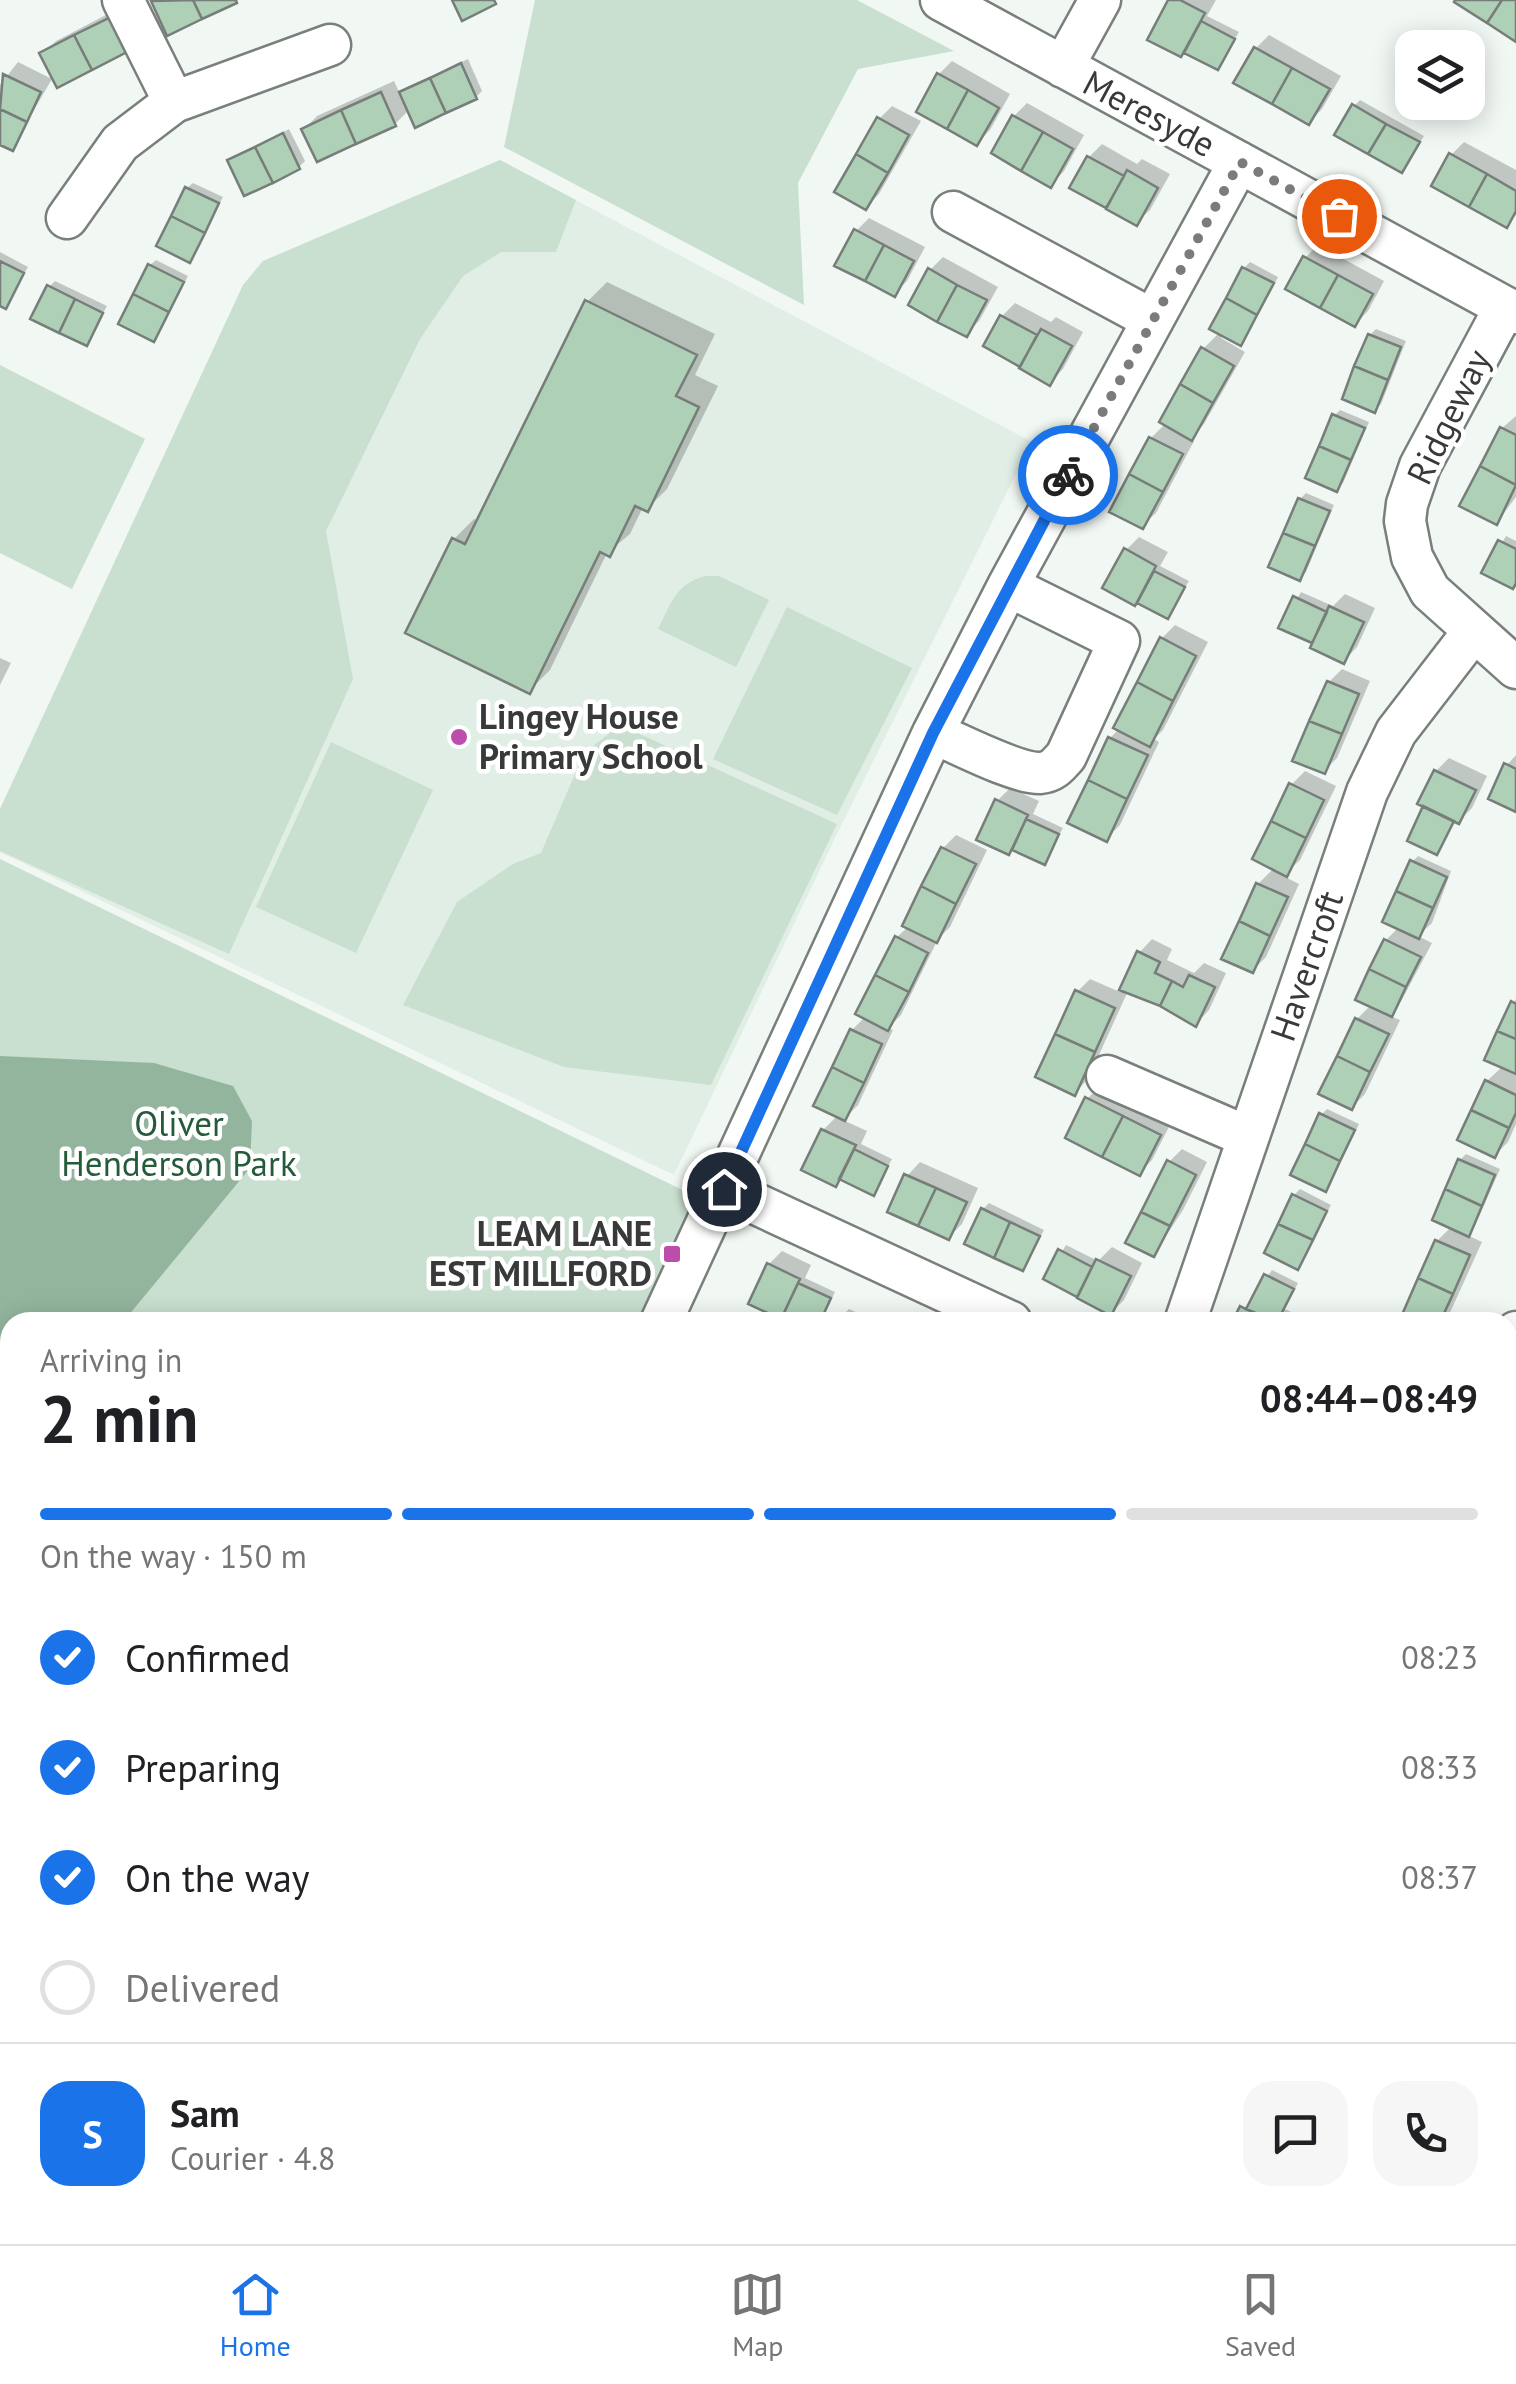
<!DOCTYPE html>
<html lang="en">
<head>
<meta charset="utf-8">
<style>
	:root { --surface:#fff; --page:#f6f6f6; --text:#202124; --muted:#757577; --line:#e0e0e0; --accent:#1a73e8 }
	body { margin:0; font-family:"PT Sans",sans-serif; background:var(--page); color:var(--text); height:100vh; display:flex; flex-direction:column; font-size:38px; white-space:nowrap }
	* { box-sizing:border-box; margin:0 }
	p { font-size:32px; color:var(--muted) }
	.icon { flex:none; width:55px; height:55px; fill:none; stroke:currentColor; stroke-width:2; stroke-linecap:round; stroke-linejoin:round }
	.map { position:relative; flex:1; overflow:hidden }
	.drawer { position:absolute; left:0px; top:1312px; width:1518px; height:932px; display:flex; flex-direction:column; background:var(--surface); border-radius:30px 30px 0 0; box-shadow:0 5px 25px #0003 }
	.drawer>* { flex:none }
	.buttons { position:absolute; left:1395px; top:30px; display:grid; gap:20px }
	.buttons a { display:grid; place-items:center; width:90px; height:90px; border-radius:20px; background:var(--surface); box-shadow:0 5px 25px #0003; font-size:50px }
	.pin { position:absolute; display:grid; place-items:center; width:85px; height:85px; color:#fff; margin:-42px; border:5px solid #fff; border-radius:50%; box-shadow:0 2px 10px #0007 }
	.courier { position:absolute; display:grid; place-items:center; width:100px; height:100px; margin:-50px; border:8px solid #1a73e8; border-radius:50%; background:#fff; color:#222; box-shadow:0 2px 12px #0007 }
	.summary em { font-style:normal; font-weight:600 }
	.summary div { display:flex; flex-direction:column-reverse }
	.summary { display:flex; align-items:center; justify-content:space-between; height:170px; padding:0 40px }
	h1 { font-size:65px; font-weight:600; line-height:75px }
	.bar { display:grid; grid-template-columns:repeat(4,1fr); gap:15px 10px; align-content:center; height:120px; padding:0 40px }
	.bar i { height:12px; border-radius:8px; background:var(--line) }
	.bar .on { background:var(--accent) }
	.bar p { grid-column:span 4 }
	.line { display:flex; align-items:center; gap:25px; padding:0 40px; border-top:2px solid var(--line) }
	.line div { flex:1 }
	.round { display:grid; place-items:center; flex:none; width:105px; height:105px; border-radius:30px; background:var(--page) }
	ol { padding:0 40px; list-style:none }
	li { display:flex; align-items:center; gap:30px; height:110px }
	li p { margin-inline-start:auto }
	li .icon { padding:10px; border-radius:50%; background:var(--accent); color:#fff; stroke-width:4 }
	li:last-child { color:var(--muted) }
	li i { width:55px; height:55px; border:5px solid var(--line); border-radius:50% }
	.tabs { display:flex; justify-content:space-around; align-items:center; height:140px; border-top:2px solid var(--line); background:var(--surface); font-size:28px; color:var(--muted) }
	.tabs a { display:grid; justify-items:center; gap:5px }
	.tabs .on { color:var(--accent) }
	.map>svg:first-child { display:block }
	.built { fill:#e1eee5 }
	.green { fill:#c9dfcf }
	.water { fill:#93b59d }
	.shadow { fill:#0003 }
	.building { fill:#add0b7; stroke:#777d79; stroke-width:2.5 }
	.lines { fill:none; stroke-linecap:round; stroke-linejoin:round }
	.minor-casing { stroke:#797f7a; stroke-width:45 }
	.major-casing { stroke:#797f7a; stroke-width:58 }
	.minor { stroke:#fff; stroke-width:40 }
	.major { stroke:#fff; stroke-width:52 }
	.done { stroke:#797c7a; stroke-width:10; stroke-dasharray:0 18 }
	.route { stroke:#1a73e8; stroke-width:12 }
	.poi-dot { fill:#bd4dab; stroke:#fff; stroke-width:4 }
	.labels { text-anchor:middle; stroke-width:9; stroke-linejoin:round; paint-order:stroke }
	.street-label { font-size:35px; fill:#383a39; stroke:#fff }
	.poi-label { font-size:35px; font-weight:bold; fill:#383a39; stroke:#fff; text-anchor:start }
	.park-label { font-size:35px; fill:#245b39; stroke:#fff }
</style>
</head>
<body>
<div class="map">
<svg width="1516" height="2244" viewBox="0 0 1516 2244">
	<rect width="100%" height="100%" fill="#f1f8f3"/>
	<path class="built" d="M500 160 1032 442 835 838 674 1175 0 852V809L243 285 263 261Z"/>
	<path class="green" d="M535 0H857L954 51 858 69 798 183 804 305 504 147Z
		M500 160 576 200 556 252H501L463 276 420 339 326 531 353 679 229 954 0 851V809L243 285 263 261Z
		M0 365 145 439 72 589 0 553Z
		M705 576H719L769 600 736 667 658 629C671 604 675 584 705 576Z
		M787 607 912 668 837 815 713 759Z
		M620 725 837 824 711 1085 564 1067 403 1005 457 902 513 864 541 853 584 753Z
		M331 742 433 790 356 953 256 907Z
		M0 859 697 1197 639 1322H10V2235H223L219 2244H0Z
		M1508 2017 1516 2021V2055L1508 2072Z
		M1214 2235H1266L1286 2244H1196Z
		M1394 2235H1438L1434 2244H1390Z"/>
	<path class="water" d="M0 1056 154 1063 233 1086 252 1121 250 1168 128 1316 119 1322H10V1392L0 1397Z"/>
	<path class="shadow" d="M1171 0H1216L1207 16 1239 32 1218 67 1185 50 1181 54Z
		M123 6 138 37 42 54 56 41Z
		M1269 35 1341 76 1322 109 1309 122 1256 48Z
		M468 59 482 91 476 97 409 110 395 124 304 129 317 116 394 81 400 94 407 87Z
		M952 61 1010 94 990 130 977 143 939 74Z
		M18 62 52 79 12 148 0 142V85Z
		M1360 100 1424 136 1402 170 1354 106Z
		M1027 103 1084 135 1064 171 1051 185 994 152 1014 116Z
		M892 106 921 121 879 194 866 207 879 119Z
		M289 129 305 161 299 167 230 161Z
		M1464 142 1516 170V215L1506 225 1451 155Z
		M1102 144 1137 164 1142 159 1170 174 1150 210 1136 223 1072 187 1089 157Z
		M193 183 223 197 190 260 187 188Z
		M869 218 925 247 907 281 894 294 856 231Z
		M1318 245 1384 281 1368 311 1355 324 1305 258Z
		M0 252 28 267 5 306 0 303Z
		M943 257 998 287 979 321 966 334 930 270Z
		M156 260 188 276 154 339 150 265Z
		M1250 262 1278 277 1246 337 1240 343 1223 334 1221 338 1245 352 1204 424 1190 439 1194 441 1156 513 1142 526 1151 438 1166 423 1203 349 1220 332 1244 268Z
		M55 281 107 306 86 343 49 287Z
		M607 282 715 334 695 375 718 386 667 489 647 509 643 507 630 534 607 553 550 670 529 691 409 631 454 539 474 519 479 521 587 302Z
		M1015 303 1051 322 1056 317 1083 332 1063 369 1050 382 986 345 1002 316Z
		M1376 329 1406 341 1381 404 1375 410 1370 335Z
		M1340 410 1369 422 1343 483 1337 489 1334 416Z
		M1516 416V497L1497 522 1502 428Z
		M1306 493 1334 505 1306 572 1300 578V499Z
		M1506 536 1516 541V588L1485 572Z
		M1139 537 1168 552 1160 566 1189 581 1167 616 1137 600 1126 550Z
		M1301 592 1333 606 1345 594 1375 608 1357 647 1344 661 1316 642 1281 627Z
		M1175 625 1208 642 1163 730 1154 739 1159 742 1120 825 1106 839 1110 738 1120 728 1162 638Z
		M0 658 11 663 0 685Z
		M1342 669 1370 681 1337 758 1324 771 1329 682Z
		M1516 755V809L1507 765Z
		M1449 758 1487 776 1472 808 1459 821 1456 819 1437 852 1427 805 1436 771Z
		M1305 771 1336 786 1300 860 1283 876 1299 884 1266 957 1253 970 1258 884 1274 868 1292 784Z
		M1010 788 1039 801 1033 814 1063 828 1044 862 1013 848 1009 852 997 801Z
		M956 835 987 850 950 927 938 939 901 1015 888 1028 893 1030 858 1105 843 1120 867 1131 861 1144 892 1159 873 1193 841 1178 835 1184 805 1169 823 1130 838 1115 852 1030 865 1017 897 937 908 927 943 848Z
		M1418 856 1451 871 1432 923 1418 936 1432 943 1397 1009 1390 1016 1400 1020 1365 1094 1352 1107 1357 1019 1371 1005 1386 940 1399 927 1412 862Z
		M1152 939 1172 949 1167 960 1194 973 1204 963 1226 973 1209 1010 1196 1024 1161 1003 1128 991 1088 1079 1075 1093 1077 992 1090 979 1120 992 1139 953Z
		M1516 999V1124L1508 1142 1495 1155 1487 1081 1503 1066 1513 1003Z
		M1101 1085 1172 1121 1152 1160 1139 1173 1087 1099Z
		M1327 1109 1359 1124 1331 1183 1325 1189 1321 1115Z
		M1182 1149 1207 1162 1183 1210 1154 1254 1169 1162Z
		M1466 1154 1500 1169 1474 1228 1467 1235 1482 1242 1448 1317 1443 1322H1410L1413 1320 1404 1316 1437 1241 1452 1226 1460 1160Z
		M920 1162 978 1188 962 1224 949 1237 907 1176Z
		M1300 1189 1331 1205 1297 1267 1294 1195Z
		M989 1203 1044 1230 1023 1268 983 1209Z
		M1066 1245 1098 1261 1112 1247 1142 1263 1124 1300 1111 1313 1046 1278Z
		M782 1251 811 1265 805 1278 835 1292 820 1322H810L786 1311 781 1316 769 1264Z
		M1272 1270 1298 1283 1285 1309 1295 1314 1290 1322H1235Z
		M849 1309 878 1322H836Z
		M731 1312 752 1322H723Z
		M1508 1515 1516 1519V1570L1508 1588Z
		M1508 1602 1514 1605 1508 1619Z
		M1516 1869V1948L1508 1956V1881Z
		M374 2235H410L428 2244H370Z
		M888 2235H931L920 2244H888L884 2239Z"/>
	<path class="building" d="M193 0 202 19 167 36 151 1Z
		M193 0H236L237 3 202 19Z
		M452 0H494L496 4 462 21Z
		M1168 0H1180L1205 13 1181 57 1147 40Z
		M1455 0H1502L1487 23 1454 2Z
		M1502 0H1516V42L1487 23Z
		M109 18 127 52 92 70 74 35Z
		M1201 21 1235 39 1218 70 1184 53Z
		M74 35 92 70 57 88 39 53Z
		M1254 47 1292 68 1272 104 1233 83Z
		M461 63 477 99 446 113 430 78Z
		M1292 68 1330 89 1309 125 1272 104Z
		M937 73 968 90 947 129 916 112Z
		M3 74 41 92 27 122 0 109Z
		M430 78 446 113 415 128 399 92Z
		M968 90 999 108 977 146 947 129Z
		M381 92 396 126 356 144 341 110Z
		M1352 104 1386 124 1368 154 1334 135Z
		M0 109 27 122 13 151 0 145Z
		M341 110 356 144 317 162 301 129Z
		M1012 115 1043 132 1021 171 991 153Z
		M877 117 909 135 888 173 856 154Z
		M1386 124 1420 142 1402 173 1368 154Z
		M1043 132 1073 149 1051 188 1021 171Z
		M283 133 300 169 273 183 255 147Z
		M255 147 273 183 244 196 227 160Z
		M1449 153 1487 174 1469 207 1431 186Z
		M856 154 888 173 866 210 834 192Z
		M1087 156 1124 176 1106 208 1069 188Z
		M1127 170 1158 188 1137 226 1106 209Z
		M1487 174 1516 191V211L1507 228 1469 207Z
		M185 187 219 203 205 233 171 216Z
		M171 216 205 233 190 263 156 246Z
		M854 229 884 245 865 281 834 266Z
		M884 245 914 261 895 297 865 281Z
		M1303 256 1338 275 1320 308 1285 289Z
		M0 261 24 273 6 309 0 306Z
		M148 264 184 282 169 312 133 294Z
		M1242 267 1274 283 1257 315 1226 298Z
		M928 268 957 285 937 322 908 305Z
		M1338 275 1373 294 1355 327 1320 308Z
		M47 285 75 299 59 333 30 319Z
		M957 285 987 300 967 337 937 322Z
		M133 294 169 312 154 342 118 324Z
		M1226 298 1257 315 1241 346 1209 329Z
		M75 299 103 313 87 346 59 333Z
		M585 300 697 355 676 396 699 407 648 512 635 506 610 557 600 552 530 694 405 633 452 538 465 544Z
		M1000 315 1037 335 1020 367 983 346Z
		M1041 329 1072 346 1050 386 1019 368Z
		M1368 334 1401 347 1388 380 1354 366Z
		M1201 347 1234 366 1213 403 1180 384Z
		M1354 366 1388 380 1375 413 1342 399Z
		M1180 384 1213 403 1192 441 1159 422Z
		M1332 414 1365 428 1351 460 1319 446Z
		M1500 427 1516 435V485L1480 466Z
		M1149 437 1183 454 1163 492 1129 474Z
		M1319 446 1351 460 1337 492 1305 478Z
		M1480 466 1516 485 1497 525 1459 506Z
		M1129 474 1163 492 1143 529 1109 512Z
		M1298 498 1330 511 1315 546 1283 533Z
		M1283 533 1315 546 1300 581 1268 567Z
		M1498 540 1516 549V583L1513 589 1481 573Z
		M1124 548 1156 566 1135 606 1102 588Z
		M1154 571 1185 587 1168 619 1137 603Z
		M1293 596 1327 612 1312 643 1278 628Z
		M1329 606 1364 622 1344 664 1310 648Z
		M1160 637 1196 656 1173 701 1137 682Z
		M1327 681 1359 694 1342 734 1309 721Z
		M1137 682 1173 701 1150 747 1113 728Z
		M1309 721 1342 734 1325 774 1292 761Z
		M1108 737 1148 755 1127 799 1088 780Z
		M1504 763 1516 769V812L1488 799Z
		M1434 770 1476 790 1459 824 1417 804Z
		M1088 780 1127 799 1107 842 1067 823Z
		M1289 783 1324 800 1306 838 1271 821Z
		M995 799 1028 815 1009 855 976 840Z
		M1423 806 1454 821 1437 855 1407 841Z
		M1026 819 1059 834 1045 865 1012 850Z
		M1271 821 1306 838 1287 877 1252 859Z
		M941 847 976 864 956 904 921 886Z
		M1410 860 1447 877 1433 908 1396 891Z
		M1256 883 1288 897 1270 936 1239 921Z
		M921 886 956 904 937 943 902 926Z
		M1396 891 1433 908 1419 939 1382 922Z
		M1239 921 1270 936 1253 973 1221 959Z
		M895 936 928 953 909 992 875 975Z
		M1384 939 1421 957 1406 987 1369 969Z
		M1137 951 1160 962 1155 973 1172 981 1160 1006 1119 990Z
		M1369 969 1406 987 1392 1017 1355 1000Z
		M875 975 909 992 888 1031 855 1014Z
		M1189 975 1215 987 1196 1027 1160 1006 1172 981 1183 987Z
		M1075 990 1115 1008 1095 1052 1055 1034Z
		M1511 1001 1516 1004V1039L1497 1031Z
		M1355 1018 1389 1034 1370 1072 1337 1056Z
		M850 1029 882 1044 864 1083 832 1067Z
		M1497 1031 1516 1039V1074L1484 1060Z
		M1055 1034 1095 1052 1075 1096 1035 1077Z
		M1337 1056 1370 1072 1352 1110 1318 1094Z
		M832 1067 864 1083 845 1121 813 1106Z
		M1485 1080 1516 1095V1113L1509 1128 1471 1110Z
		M1085 1097 1123 1116 1102 1157 1065 1138Z
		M1471 1110 1509 1128 1495 1158 1457 1140Z
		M1319 1113 1355 1130 1340 1161 1305 1144Z
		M1123 1116 1161 1135 1140 1176 1102 1157Z
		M821 1129 856 1145 836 1187 801 1170Z
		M1305 1144 1340 1161 1326 1192 1290 1175Z
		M854 1149 888 1166 874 1196 839 1179Z
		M1458 1159 1495 1175 1482 1206 1445 1189Z
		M1167 1160 1196 1175 1170 1226 1141 1212Z
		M904 1174 936 1188 918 1226 887 1212Z
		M936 1188 967 1202 949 1240 918 1226Z
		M1445 1189 1482 1206 1469 1237 1432 1220Z
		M1292 1194 1327 1211 1313 1240 1278 1224Z
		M981 1208 1010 1222 994 1258 964 1244Z
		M1141 1212 1170 1226 1154 1257 1125 1243Z
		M1010 1222 1040 1236 1023 1271 994 1258Z
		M1278 1224 1313 1240 1298 1270 1264 1253Z
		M1435 1240 1470 1255 1453 1294 1418 1278Z
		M1058 1249 1092 1267 1077 1297 1043 1279Z
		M1096 1259 1131 1276 1111 1316 1077 1298Z
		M767 1263 800 1279 781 1319 748 1304Z
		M1264 1274 1294 1289 1277 1322 1246 1309Z
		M1418 1278 1453 1294 1440 1322H1412L1401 1317Z
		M798 1283 831 1298 820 1322H804L784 1313Z
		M1240 1306 1246 1309 1275 1322H1232Z
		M1516 1482V1512L1508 1508V1500Z
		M1508 1524 1516 1528V1568L1508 1564Z
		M1509 1872 1516 1875V1919L1508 1915Z
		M1508 1915 1516 1919V1943L1509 1959Z
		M371 2235H392L408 2243 367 2244Z
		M688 2235H731L727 2244H696L686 2239Z
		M886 2235H921L927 2242 885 2244 881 2239Z
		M1042 2235 1038 2244H1020L1003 2236Z"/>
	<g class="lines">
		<defs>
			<path id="minor" d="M123 0 174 102
				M941 0 1516 313
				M1063 67 1100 0
				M953 212 1153 320
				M67 218 120 143 174 102 330 45
				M1505 307 1420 466 1407 504 1405 521 1412 557 1430 591 1516 668
				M933 733C958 743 1016 774 1040 773 1053 772 1058 765 1066 756L1119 641 1008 586
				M1107 1076 1248 1137
				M724 1189 1011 1322
				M661 1322 933 733 1008 586 1239 162
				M1185 1322 1367 792 1396 732 1473 632
				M1508 1350 1516 1332
				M1508 1748 1516 1728
				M1112 2235 1114 2244
				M237 2244 242 2235
				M827 2244 832 2235"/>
			<path id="major" d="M1508 2215 1516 2194"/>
		</defs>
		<use href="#minor" class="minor-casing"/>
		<use href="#major" class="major-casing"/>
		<use href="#minor" class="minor"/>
		<use href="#major" class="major"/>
	</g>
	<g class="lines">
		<path class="done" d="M1068 475 1240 162 1339 216"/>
		<path class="route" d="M724 1189 933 733 1068 475"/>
	</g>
	<g class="poi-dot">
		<circle cx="459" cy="737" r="10"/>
		<rect x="662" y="1244" width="20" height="20" rx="5"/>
	</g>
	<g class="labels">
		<g class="street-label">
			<text transform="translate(1149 114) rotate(28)" y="12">Meresyde</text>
			<text transform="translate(1449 417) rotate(-64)" y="12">Ridgeway</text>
			<text transform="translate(1307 966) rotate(-71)" y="12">Havercroft</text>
		</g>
		<g class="poi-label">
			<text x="479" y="729">Lingey House<tspan x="479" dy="40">Primary School</tspan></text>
			<text x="652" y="1246" text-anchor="end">LEAM LANE<tspan x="652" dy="40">EST MILLFORD</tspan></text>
		</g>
		<g class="park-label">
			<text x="179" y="1136">Oliver<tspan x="179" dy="40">Henderson Park</tspan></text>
		</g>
	</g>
</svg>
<div class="buttons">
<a><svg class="icon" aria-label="layers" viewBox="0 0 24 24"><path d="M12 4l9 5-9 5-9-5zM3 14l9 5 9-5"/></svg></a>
</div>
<div class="pin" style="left:1339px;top:216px;background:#ea580c"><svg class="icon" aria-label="bag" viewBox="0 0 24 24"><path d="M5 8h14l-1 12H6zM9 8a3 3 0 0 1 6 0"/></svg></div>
<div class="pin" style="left:724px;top:1189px;background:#1f2937"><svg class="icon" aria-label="home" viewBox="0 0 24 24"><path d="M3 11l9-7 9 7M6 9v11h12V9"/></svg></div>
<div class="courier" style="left:1068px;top:475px"><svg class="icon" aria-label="bike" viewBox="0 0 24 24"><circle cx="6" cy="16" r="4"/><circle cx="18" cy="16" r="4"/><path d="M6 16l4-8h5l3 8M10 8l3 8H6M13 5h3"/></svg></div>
<section class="drawer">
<div class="summary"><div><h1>2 min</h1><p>Arriving in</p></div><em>08:44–08:49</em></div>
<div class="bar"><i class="on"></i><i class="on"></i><i class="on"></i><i></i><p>On the way · 150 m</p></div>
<ol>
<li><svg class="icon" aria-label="check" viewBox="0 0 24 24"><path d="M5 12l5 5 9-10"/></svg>Confirmed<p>08:23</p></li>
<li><svg class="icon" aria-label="check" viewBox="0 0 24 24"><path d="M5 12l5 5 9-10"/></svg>Preparing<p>08:33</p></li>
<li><svg class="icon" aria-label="check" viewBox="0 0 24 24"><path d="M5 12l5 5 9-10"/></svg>On the way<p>08:37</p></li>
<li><i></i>Delivered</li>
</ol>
<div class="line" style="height:180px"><b class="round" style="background:var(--accent);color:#fff">S</b><div><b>Sam</b><p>Courier · 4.8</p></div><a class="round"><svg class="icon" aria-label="chat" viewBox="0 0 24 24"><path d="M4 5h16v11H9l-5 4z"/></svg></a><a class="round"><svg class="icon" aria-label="phone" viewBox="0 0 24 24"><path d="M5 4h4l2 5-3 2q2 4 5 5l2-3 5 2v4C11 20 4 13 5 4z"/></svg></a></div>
</section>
</div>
<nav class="tabs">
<a class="on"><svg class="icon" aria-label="home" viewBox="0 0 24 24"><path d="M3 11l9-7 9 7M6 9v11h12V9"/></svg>Home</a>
<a><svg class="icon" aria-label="map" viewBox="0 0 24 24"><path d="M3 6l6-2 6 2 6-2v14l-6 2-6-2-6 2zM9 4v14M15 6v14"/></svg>Map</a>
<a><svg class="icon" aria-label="saved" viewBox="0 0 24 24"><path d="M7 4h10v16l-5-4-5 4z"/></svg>Saved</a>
</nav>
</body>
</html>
